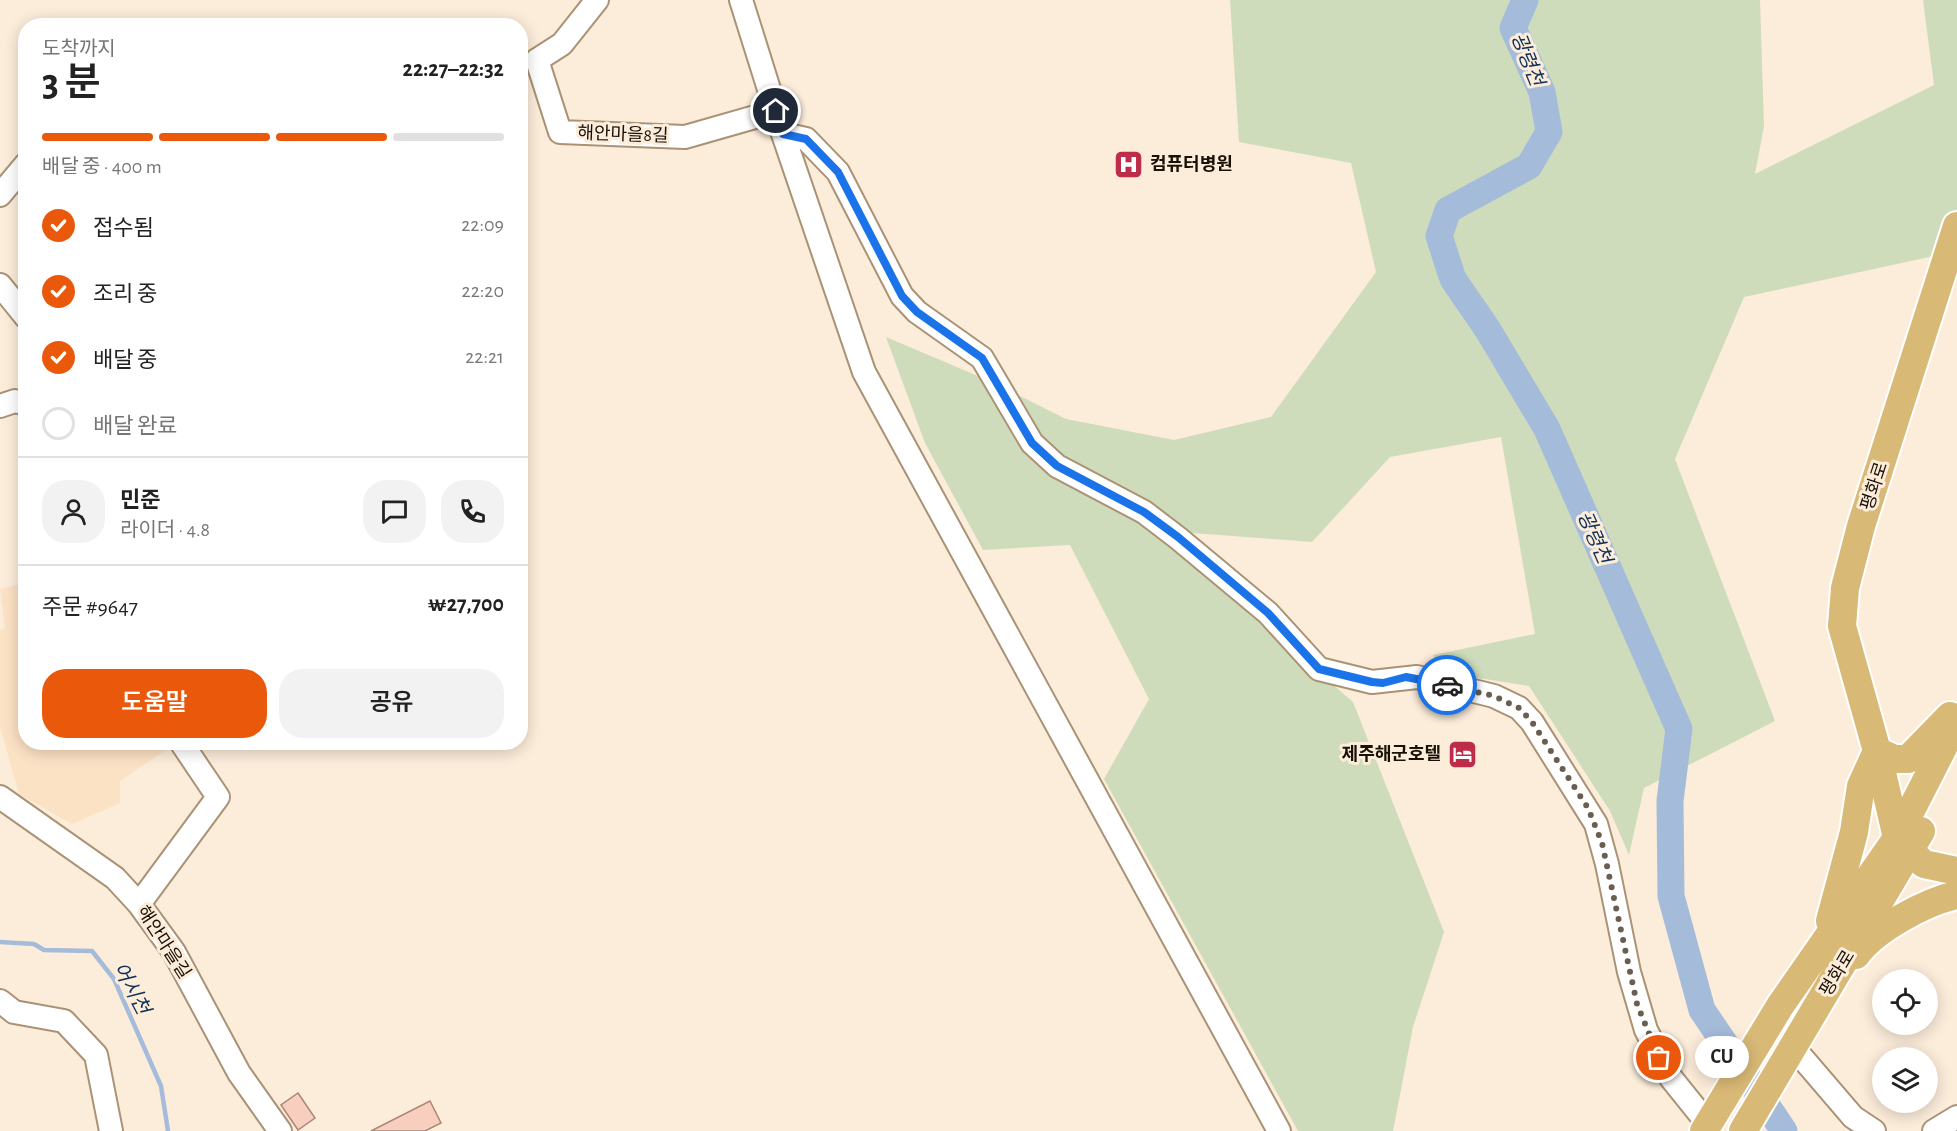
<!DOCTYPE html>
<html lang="ko">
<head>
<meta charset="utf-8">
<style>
	:root { --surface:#fff; --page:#f2f2f2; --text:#222; --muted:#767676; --line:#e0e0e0; --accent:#ea580c }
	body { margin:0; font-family:"Alegreya Sans","Noto Sans KR",sans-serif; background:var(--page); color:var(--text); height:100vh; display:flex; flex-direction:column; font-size:22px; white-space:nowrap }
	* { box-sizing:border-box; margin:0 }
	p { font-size:20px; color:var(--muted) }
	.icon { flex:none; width:33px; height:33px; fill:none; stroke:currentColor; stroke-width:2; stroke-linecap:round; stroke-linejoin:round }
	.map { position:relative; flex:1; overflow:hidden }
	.panel { position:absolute; left:18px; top:18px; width:510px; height:732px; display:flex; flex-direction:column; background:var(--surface); border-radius:24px; box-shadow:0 3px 15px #0003 }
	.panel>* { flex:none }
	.controls { position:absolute; left:1872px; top:969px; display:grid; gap:12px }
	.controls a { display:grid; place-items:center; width:66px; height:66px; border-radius:50%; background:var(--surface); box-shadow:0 3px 15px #0003; font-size:30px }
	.pin { position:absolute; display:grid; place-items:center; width:51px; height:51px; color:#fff; margin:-26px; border:3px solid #fff; border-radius:50%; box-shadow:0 2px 6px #0007 }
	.courier { position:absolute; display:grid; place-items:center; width:60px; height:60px; margin:-30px; border:4px solid #1a73e8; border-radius:50%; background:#fff; color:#222; box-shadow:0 2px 8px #0007 }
	.bubble { position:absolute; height:42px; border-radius:21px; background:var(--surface); box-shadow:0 3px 15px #0003; font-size:20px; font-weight:600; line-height:42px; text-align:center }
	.head em { font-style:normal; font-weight:600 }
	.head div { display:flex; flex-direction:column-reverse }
	.head { display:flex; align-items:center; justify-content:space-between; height:102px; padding:0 24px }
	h1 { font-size:39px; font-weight:600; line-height:45px }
	.bar { display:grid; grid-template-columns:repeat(4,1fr); gap:9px 6px; align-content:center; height:72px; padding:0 24px }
	.bar i { height:8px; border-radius:4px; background:var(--line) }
	.bar .on { background:var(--accent) }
	.bar p { grid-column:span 4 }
	.line { display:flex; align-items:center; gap:15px; padding:0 24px; border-top:2px solid var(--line) }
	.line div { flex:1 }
	.round { display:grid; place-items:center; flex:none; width:63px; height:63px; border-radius:24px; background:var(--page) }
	ol { padding:0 24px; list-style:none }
	li { display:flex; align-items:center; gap:18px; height:66px }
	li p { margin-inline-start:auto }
	li .icon { padding:6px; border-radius:50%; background:var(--accent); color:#fff; stroke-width:4 }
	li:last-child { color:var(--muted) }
	li i { width:33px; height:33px; border:3px solid var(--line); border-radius:50% }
	.button { display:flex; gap:12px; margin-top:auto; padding:12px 24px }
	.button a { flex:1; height:69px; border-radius:24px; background:var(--accent); color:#fff; font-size:24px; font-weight:600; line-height:69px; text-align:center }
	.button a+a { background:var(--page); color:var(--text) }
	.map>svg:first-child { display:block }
	.built { fill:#fce2c5 }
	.green { fill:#cfdcbb }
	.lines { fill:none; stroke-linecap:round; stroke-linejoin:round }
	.stream { stroke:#a4bcda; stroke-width:4.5 }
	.river { stroke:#a4bcda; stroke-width:27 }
	.building { fill:#f8cfbf; stroke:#ab8678; stroke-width:1.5 }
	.minor-casing { stroke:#aa9275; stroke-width:26 }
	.major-casing { stroke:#fff; stroke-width:32 }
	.minor { stroke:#fff; stroke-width:22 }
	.major { stroke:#d9b976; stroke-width:28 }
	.done { stroke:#695e50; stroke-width:6; stroke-dasharray:0 10.8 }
	.route { stroke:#1a73e8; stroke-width:8 }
	.labels { text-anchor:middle; stroke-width:6; stroke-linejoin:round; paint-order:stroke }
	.street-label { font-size:18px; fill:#1a1106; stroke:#fcecda }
	.poi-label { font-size:18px; font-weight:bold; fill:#1a1106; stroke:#fcecda; text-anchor:start }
	.water-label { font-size:20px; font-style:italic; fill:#0f3058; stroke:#fcecda }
</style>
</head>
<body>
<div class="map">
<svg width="1957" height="1131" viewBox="0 0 1957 1131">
	<rect width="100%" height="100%" fill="#fcecda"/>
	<path class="built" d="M25 583 26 742 176 743 120 781V803L72 824 19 794 0 727V630L5 628 0 589Z"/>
	<path class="green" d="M1230 0H1760L1764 126 1755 174 1934 85 1923 0H1957V251L1744 297 1675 459 1775 721 1644 788 1629 855 1610 811 1529 686 1446 673 1433 655 1535 634 1501 437 1390 457 1312 542 1153 530 1353 702 1444 932 1413 1027 1393 1131H1298L1104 779 1149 699 1070 545 983 550 925 443 886 337 992 382 1066 419 1174 440 1271 417 1376 272 1351 163 1239 142Z"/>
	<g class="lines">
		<path class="stream" d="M0 942 34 944 44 950 92 951 114 979 161 1086 168 1131"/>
		<path class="river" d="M1525 0 1513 28 1542 92 1549 132 1529 166 1448 210 1439 236 1453 279 1488 330 1547 429 1679 729 1670 801 1671 896 1702 1010 1784 1131"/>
	</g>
	<path class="building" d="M298 1093 315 1118 298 1130 281 1105Z
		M430 1101 441 1123 425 1131H371Z"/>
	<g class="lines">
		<defs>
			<path id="minor" d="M741 0 783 134 864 372 1279 1131
				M537 60 560 132 685 137 776 111
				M537 60 562 44 597 0
				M783 134 806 139 838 172 902 296 917 312 982 358 1032 443 1057 466 1144 512 1178 538 1268 613 1319 669 1372 682 1417 677 1494 696 1519 708 1532 722 1596 824 1607 864 1629 972 1646 1030 1671 1078 1708 1124
				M0 195 26 164
				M0 285 26 317
				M0 406 15 401 26 404
				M0 797 115 878 139 904 174 952 239 1073 280 1131
				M139 904 218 797 181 742
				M0 1001 14 1012 64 1021 96 1055 111 1131
				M1793 1047 1853 1117 1874 1131
				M1934 1131 1957 1117"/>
			<path id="major" d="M1877 751 1894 759H1908L1950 716
				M1897 838 1877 751 1842 626 1845 588 1861 526 1957 226
				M1898 840 1924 864 1957 871
				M1830 921 1854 832 1861 786 1877 751
				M1856 955C1875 929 1925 902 1957 895
				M1704 1131 1780 1006 1897 838 1957 720
				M1743 1131 1921 831"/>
		</defs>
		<use href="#minor" class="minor-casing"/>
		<use href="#major" class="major-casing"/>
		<use href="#minor" class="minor"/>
		<use href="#major" class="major"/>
	</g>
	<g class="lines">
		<path class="done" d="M1447 685 1494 696 1519 708 1532 722 1588 808 1602 843 1637 1004 1659 1058"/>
		<path class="route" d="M776 111 783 134 806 139 838 172 902 296 917 312 982 358 1032 443 1057 466 1144 512 1178 537 1268 613 1319 669 1372 682 1383 683 1406 677 1447 685"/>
	</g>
	<defs>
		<symbol id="hospital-square" viewBox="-11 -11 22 22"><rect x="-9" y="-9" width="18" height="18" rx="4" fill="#bd2d49" stroke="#fcecda"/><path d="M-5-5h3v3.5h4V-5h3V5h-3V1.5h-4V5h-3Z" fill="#fff"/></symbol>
		<symbol id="hotel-square" viewBox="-11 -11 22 22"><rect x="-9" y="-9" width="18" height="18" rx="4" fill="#bd2d49" stroke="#fcecda"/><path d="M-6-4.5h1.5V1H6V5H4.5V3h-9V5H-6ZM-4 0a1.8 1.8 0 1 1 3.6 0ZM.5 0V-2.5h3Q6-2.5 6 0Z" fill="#fff"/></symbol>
	</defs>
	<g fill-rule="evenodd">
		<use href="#hospital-square" x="1112" y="148" width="33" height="33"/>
		<use href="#hotel-square" x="1446" y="738" width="33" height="33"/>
	</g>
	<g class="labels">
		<g class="street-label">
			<text transform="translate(623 134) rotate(2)" y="6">해안마을8길</text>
			<text transform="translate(1874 486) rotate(-72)" y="6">평화로</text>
			<text transform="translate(164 942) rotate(57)" y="6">해안마을길</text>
			<text transform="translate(1837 973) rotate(-59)" y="6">평화로</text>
		</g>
		<g class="poi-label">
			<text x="1150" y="170">컴퓨터병원</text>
			<text x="1441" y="760" text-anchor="end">제주해군호텔</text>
		</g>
		<g class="water-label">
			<text transform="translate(1528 59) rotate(68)" y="7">광령천</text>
			<text transform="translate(1595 537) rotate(66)" y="7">광령천</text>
			<text transform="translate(132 988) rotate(62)" y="7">어시천</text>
		</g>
	</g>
</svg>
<div class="controls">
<a><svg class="icon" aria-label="locate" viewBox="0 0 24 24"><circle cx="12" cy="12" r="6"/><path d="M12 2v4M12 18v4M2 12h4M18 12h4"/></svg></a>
<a><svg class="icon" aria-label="layers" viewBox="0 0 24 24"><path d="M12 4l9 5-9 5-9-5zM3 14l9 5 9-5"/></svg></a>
</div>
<div class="pin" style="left:1659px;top:1058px;background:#ea580c"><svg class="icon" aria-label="bag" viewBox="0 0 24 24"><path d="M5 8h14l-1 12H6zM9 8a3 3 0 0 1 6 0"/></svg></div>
<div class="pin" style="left:776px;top:111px;background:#1f2937"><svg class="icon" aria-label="home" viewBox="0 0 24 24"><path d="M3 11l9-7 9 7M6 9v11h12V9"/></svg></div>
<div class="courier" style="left:1447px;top:685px"><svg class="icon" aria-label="car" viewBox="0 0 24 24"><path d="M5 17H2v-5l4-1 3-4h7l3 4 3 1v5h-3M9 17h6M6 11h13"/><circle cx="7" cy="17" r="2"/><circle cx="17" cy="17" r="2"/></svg></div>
<div class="bubble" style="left:1695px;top:1036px;width:54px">CU</div>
<section class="panel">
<div class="head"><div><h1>3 분</h1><p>도착까지</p></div><em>22:27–22:32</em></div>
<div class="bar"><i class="on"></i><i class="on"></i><i class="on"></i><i></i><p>배달 중 · 400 m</p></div>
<ol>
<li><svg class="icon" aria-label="check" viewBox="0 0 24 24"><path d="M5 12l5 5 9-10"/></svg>접수됨<p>22:09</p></li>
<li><svg class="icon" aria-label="check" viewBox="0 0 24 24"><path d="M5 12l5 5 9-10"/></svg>조리 중<p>22:20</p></li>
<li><svg class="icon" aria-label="check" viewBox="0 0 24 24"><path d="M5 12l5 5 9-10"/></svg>배달 중<p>22:21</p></li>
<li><i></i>배달 완료</li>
</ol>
<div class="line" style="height:108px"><a class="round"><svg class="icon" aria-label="person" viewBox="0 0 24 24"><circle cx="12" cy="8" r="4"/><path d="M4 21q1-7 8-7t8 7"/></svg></a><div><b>민준</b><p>라이더 · 4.8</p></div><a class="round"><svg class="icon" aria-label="chat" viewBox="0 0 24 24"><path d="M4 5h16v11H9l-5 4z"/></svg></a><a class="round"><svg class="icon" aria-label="phone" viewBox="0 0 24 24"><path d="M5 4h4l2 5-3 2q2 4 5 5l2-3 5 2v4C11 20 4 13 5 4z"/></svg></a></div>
<div class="line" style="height:78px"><div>주문 #9647</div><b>₩27,700</b></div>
<div class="button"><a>도움말</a><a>공유</a></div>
</section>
</div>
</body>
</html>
